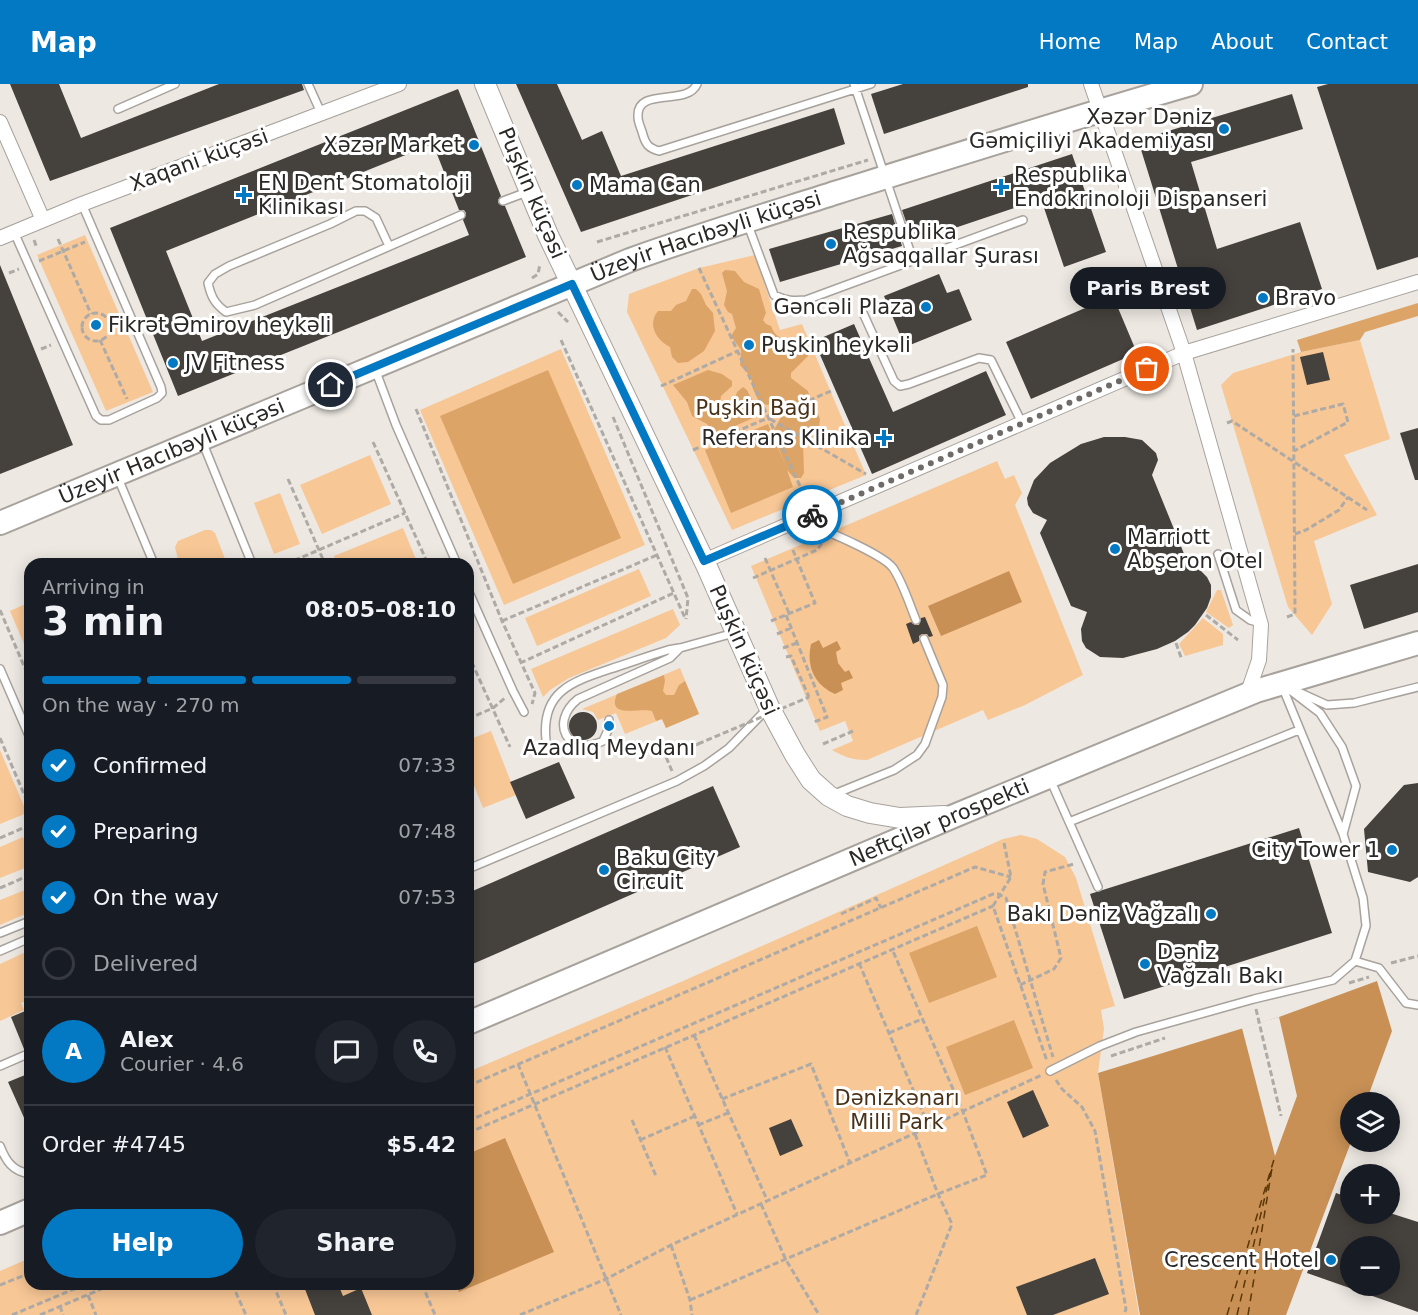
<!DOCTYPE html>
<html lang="en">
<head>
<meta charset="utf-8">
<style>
	:root { --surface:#171b24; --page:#20242c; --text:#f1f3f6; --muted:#9ea1a6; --line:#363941; --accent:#0379c3 }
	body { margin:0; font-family:"DejaVu Sans",sans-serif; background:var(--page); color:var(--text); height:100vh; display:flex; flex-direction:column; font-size:22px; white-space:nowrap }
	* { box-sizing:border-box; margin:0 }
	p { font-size:20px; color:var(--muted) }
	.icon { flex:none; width:33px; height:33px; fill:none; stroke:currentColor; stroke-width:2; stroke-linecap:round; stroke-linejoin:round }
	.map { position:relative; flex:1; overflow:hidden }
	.details { position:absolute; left:24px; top:474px; width:450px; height:732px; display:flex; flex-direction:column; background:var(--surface); border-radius:18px; box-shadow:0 3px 15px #0003 }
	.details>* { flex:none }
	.buttons { position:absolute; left:1340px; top:1008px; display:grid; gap:12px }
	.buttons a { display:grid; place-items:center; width:60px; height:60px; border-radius:50%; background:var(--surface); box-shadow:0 3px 15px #0003; font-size:30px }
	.pin { position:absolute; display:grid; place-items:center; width:51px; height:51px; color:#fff; margin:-26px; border:3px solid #fff; border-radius:50%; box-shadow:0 2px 6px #0007 }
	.courier { position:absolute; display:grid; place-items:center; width:60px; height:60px; margin:-30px; border:4px solid #0379c3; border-radius:50%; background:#fff; color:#222; box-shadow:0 2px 8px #0007 }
	.bubble { position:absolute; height:42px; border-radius:21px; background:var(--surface); box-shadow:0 3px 15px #0003; font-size:20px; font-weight:700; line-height:42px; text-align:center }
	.headline em { font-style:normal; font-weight:700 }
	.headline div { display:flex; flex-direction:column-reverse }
	.headline { display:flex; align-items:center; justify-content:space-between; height:102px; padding:0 18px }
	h1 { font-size:39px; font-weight:700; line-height:45px }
	.bar { display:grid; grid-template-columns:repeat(4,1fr); gap:9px 6px; align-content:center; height:72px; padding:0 18px }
	.bar i { height:8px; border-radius:4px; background:var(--line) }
	.bar .selected { background:var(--accent) }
	.bar p { grid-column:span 4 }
	.line { display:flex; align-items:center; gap:15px; padding:0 18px; border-top:2px solid var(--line) }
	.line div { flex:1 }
	.round { display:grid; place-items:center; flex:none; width:63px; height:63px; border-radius:32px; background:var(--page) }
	ol { padding:0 18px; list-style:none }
	li { display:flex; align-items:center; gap:18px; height:66px }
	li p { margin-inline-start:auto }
	li .icon { padding:6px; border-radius:50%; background:var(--accent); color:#fff; stroke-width:4 }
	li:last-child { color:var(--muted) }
	li i { width:33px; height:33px; border:3px solid var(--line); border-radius:50% }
	.button { display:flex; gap:12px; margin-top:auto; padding:12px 18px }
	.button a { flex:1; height:69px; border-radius:36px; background:var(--accent); color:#fff; font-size:24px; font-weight:700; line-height:69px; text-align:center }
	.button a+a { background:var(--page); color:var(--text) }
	header { display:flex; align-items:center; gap:36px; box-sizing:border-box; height:84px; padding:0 30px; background:var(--accent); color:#fff }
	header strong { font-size:28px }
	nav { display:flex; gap:33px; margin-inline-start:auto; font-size:21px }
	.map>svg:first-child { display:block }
	.green { fill:#f8c796 }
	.forest { fill:#dda468 }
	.water { fill:#c89055 }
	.pier { fill:#ede8e2 }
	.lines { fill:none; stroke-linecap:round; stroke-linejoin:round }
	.ferry { stroke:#5c3705; stroke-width:1.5; stroke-dasharray:8 6; stroke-linecap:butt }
	.building { fill:#45413c; fill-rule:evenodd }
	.service-casing { stroke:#a8a29d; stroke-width:10 }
	.minor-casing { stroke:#a8a29d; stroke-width:16 }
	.secondary-casing { stroke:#a8a29d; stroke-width:22 }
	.trunk-casing { stroke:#a8a29d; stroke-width:26 }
	.path { stroke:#aeaaa5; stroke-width:3; stroke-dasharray:6 3; stroke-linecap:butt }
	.service { stroke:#fff; stroke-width:7 }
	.minor { stroke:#fff; stroke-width:14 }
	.secondary { stroke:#fff; stroke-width:20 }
	.trunk { stroke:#fff; stroke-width:22 }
	.path-bridge { stroke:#aeaaa5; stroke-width:3; stroke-dasharray:6 3; stroke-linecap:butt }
	.done { stroke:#6e6b68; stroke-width:6; stroke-dasharray:0 10.8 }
	.route { stroke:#0379c3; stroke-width:8 }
	.poi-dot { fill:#0379c3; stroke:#fff; stroke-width:2 }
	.labels { text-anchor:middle; stroke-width:6; stroke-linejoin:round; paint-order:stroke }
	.poi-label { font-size:21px; fill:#2a2826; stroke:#fff; text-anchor:start }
	.street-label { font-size:21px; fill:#2a2826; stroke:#fff }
	.park-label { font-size:21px; fill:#4a3218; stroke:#fff }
</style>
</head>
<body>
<header>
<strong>Map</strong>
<nav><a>Home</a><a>Map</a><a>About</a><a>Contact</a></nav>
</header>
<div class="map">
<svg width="1418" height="1231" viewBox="0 0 1418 1231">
	<rect width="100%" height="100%" fill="#ede8e2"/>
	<path class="green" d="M85 151 153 308 106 327 37 171Z
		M755 171 780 246 802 240 866 391 732 446 627 228 629 210 699 184Z
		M1360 256 1390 355 1344 371 1377 431 1314 457 1332 520 1312 551 1288 523 1221 301 1233 289 1301 268Z
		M561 265 645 461 504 521 420 326Z
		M370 371 391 420 322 450 300 401Z
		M997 377 1005 395 1014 391 1022 409 1015 421 1083 591 1025 621 988 636 983 626 867 676C853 676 844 673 832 666L853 657 845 637 820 647 751 482Z
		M280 409 300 460 274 470 254 419Z
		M403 444 418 480H337L334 472Z
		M205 446H211L215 449 227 480H179L175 463 178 457Z
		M639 485 651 512 537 562 525 534Z
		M1217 506H1221L1233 541 1229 544 1206 528Z
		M30 518V574L10 527Z
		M673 525 680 541 666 554 569 594 550 606 543 613 531 585Z
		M1203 534 1223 550V561L1185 572 1179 560Z
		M680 584 699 630 666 644 662 635 625 650 616 629 598 636 593 628 582 625Z
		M491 647 516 711 483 724 468 686V656Z
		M0 666 27 729 0 740Z
		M1021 751 1037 755 1065 773 1076 794 1115 922 1101 926 1104 945 1098 989 1139 1231H0V1187L30 1174V1200H468V988L683 897 1003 755Z
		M23 753 30 770V782L0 794V763Z
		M30 804V828L0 841V816Z
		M30 866V915L21 919 24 926 0 937V880Z"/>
	<path class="forest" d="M725 186 735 187 744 198 759 205 766 229 763 236 766 240 771 242C776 256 785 256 799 255L807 261 808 272 791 289V294L808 307 813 327 818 330 820 335 819 344 810 348 803 355 804 389 801 394H794L787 386 793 403 731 429 705 366 768 340 786 383 777 360 774 346 781 333 782 325 775 319 767 321 759 318 753 305 751 293 740 281 741 266 731 252 736 244 732 230 728 228 724 221 727 207 722 189Z
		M692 205H696L701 210 706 221 713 229 715 247 704 267 688 278 678 279 672 273 670 263C656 256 647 240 658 227H671L676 221 686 217Z
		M1418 219V232L1365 248 1360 256 1301 268 1297 256Z
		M548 286 621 454 513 500 440 332Z
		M708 286 722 290 732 297V302L721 312 720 319 722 323 733 322 737 308 743 303 747 306 760 331 719 349 713 348 707 340 692 332 687 318 673 301Z
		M664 591 665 597 663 607 666 611H674L679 601 685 597 699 630 666 644 662 635 656 637 652 627C641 623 606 636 617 610Z
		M977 842 997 893 929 919 909 869Z
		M1014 936 1033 984 965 1011 946 963Z"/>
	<path class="water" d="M1009 487 1022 518 941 552 928 522Z
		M819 556 823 564 837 557 841 565 836 568 838 579 845 588 849 586 853 594 841 599 843 606 835 610C814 601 806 582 811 560Z
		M1377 897 1392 947 1366 1018H1350L1351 1058 1286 1231H1140L1098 989 1279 933Z
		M505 1054 554 1168 459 1208 455 1200H468V1070Z"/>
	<path class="pier" d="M1279 933 1297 1012 1275 1072 1242 944Z"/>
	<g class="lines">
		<path class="ferry" d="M1227 1231 1275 1072
			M1237 1231 1271 1087
			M1248 1231 1273 1078"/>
	</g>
	<path class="building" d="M10 0H59L81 54 219 0H302L304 6 50 97Z
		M516 0H557L582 56 602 47 621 92 834 24 845 60 581 148Z
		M903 0H1028V3L884 50 871 10Z
		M1328 0H1418V173L1377 186 1317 3Z
		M458 5 501 112 498 116V119L505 122 526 173 178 312 110 144ZM433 60 459 126H464L466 129 463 136 469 151 202 257 166 167Z
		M1292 10 1303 45 1191 78 1217 165 1300 138 1322 205 1197 246 1138 56Z
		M1072 70 1106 168 1064 183 1041 115 913 158 902 126Z
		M892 130 902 162 780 198 769 165Z
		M0 181 73 361 0 390Z
		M939 190 947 209 959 205 972 236 905 263 884 212Z
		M1113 212 1137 269 1031 315 1006 258Z
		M854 240 893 328 986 287 1006 331 872 390 814 257Z
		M1323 268 1330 296 1307 301 1300 273Z
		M1418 344V396H1415L1400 349Z
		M1104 353H1125L1142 356 1156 369 1158 376 1152 391 1189 482 1200 486 1207 493 1211 501V513L1207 524 1195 541 1188 548 1175 557 1157 565 1123 574 1100 573 1086 564 1082 557 1081 545 1087 528 1071 522 1040 449 1047 436 1033 429 1028 421 1027 414 1034 396 1050 379 1081 360Z
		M1418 480V528L1364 545 1350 501Z
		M925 533 933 552 929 553 927 550H922L919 552V557L913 560 906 540 911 538 915 541H919L921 534Z
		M569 642a14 14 0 1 1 28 0a14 14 0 1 1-28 0Z
		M559 678 575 714 526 735 510 698Z
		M1418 699V793L1410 798 1368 788 1364 745 1404 701Z
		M713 702 740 763 468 882V809Z
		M1299 744 1332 849 1124 915 1090 810Z
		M30 925V963L24 965 11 933Z
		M30 989V1047L8 998Z
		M1033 1006 1049 1042 1023 1054 1007 1018Z
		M791 1035 803 1062 780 1072 769 1044Z
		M1336 1109 1350 1114V1130H1393L1418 1138V1228L1307 1189ZM1350 1162H1389V1202H1350Z
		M1095 1174 1109 1210 1053 1231H1027L1016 1203Z
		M303 1200H338L343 1212 361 1204 372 1231H315Z"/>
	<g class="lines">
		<defs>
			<path id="service" d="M308 0 322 31
				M697 0C687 23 636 2 638 33 638 39 642 46 643 51 646 61 649 64 659 67L871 0
				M854 0 913 176
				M118 25 175 0
				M503 117 527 108
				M748 141 774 211C786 217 794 217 806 216L1023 136
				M14 148 96 332 101 336H109L157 314 162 309 161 303 82 120
				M389 162 376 134 365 127H356L330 140 229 182 215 190 208 199C211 213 215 220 226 228L255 221 461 131
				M863 229 894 297 900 302 909 300 979 274 991 276 1022 339
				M375 285 396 341 457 480
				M202 357 252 480
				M118 394 154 480
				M800 436C819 444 882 469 893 484 903 499 909 519 916 536
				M1218 470 1236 526 1250 536 1261 539
				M468 506 513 607 524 628
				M0 585 30 654
				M1286 603 1320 629 1342 663 1356 702 1343 750
				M1294 606 1327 621 1354 619 1418 603
				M609 636 608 646 603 657C567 674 549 638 578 615L670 574 680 564 734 549
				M546 656C541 608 571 598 610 585 629 579 648 572 668 566L679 564
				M1050 695 1098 803
				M832 711 894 686 917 671 925 660 942 613 943 601 924 555
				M1069 738 1299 646
				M468 785 677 697 704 682 729 664 767 625
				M0 849 30 837
				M0 867 30 854
				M1355 877 1379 884 1406 919 1418 921
				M0 982 30 969
				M1050 987 1100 962 1136 948 1254 915 1333 896 1355 877 1366 842 1363 814 1343 750 1282 602
				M0 1062C6 1077 12 1087 30 1090"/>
			<path id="minor" d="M1091 0 1184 269 1261 541 1259 576 1247 611
				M0 38 43 136
				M0 154 82 120 399 0
				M704 477 1184 269 1418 198"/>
			<path id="secondary" d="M485 0 548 151 707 483 769 623 795 671 811 696 829 712 847 722 870 729 900 734 945 732"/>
			<g id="trunk">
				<path id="s1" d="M0 439 630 176C699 151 769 130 838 108 956 71 1073 34 1191 0"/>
				<path id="s2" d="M468 939 954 732 1256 607 1418 559"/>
				<path d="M0 1139 30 1126"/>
			</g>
		</defs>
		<use href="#service" class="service-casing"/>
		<use href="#minor" class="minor-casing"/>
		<use href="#secondary" class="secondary-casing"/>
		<use href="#trunk" class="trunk-casing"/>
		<path class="path" d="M58 155 91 230
			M34 156 37 164
			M597 158 868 76
			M39 177 85 158
			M699 184 807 417
			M9 189 19 185
			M532 194 538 190 540 180
			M558 228 568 238
			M82 243a14 14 0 1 1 28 0a14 14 0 1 1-28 0Z
			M108 239 121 234
			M100 256 127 315
			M561 256 685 534
			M41 265 51 261
			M661 302 738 267
			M416 325 502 537 535 609 532 620
			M1294 332 1343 320 1348 338 1294 367
			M613 333 688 514 686 535
			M770 335 866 390
			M1227 339 1232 337 1367 426
			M373 358 428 480
			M693 366 831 307
			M288 395 325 480
			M1295 450 1306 446 1339 426 1348 413
			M765 474 789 529
			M286 480 405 429
			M753 494 817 466 822 459
			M0 526 30 596
			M786 531 827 633 814 638
			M1206 531 1238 556
			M1287 533 1295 530 1293 265
			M502 537 657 471
			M771 537 815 519 792 464
			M777 550 791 544
			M1176 559 1182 576
			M783 564 797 559
			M468 570 510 663
			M786 573 791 572 809 613
			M520 579 674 509
			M468 635 493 624 505 614
			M0 654 30 724
			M823 660 853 647
			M672 687 666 673 698 660
			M0 754 30 741
			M1004 759 1011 793 993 822 1047 977
			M0 804 30 791
			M841 830 876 814 881 824
			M859 879 929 1043
			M1391 879 1418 872
			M1349 899 1369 893
			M1020 901 1054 885 1061 874 1043 800 1045 788 1074 780
			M1256 925 1281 1032
			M889 949 922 935
			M694 951 768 1118
			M665 963 737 1130
			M1111 972 1165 954
			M518 980 621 1231
			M1056 996 1062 1005 1082 1023 1095 1047 1126 1225 1124 1231
			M468 1002 975 783 1011 793
			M722 1015 811 980 850 1079
			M632 1036 656 1092
			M468 1037 993 810H998L1006 814 1053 973
			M698 1041 728 1029
			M468 1049 993 822
			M915 1050 938 1110 952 1140 916 1231
			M640 1056 695 1032
			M761 1120 786 1176 818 1229
			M671 1161 690 1216 692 1231
			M232 1200 246 1231
			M273 1200 286 1231
			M422 1200 435 1231
			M0 1201 30 1189
			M88 1211 96 1231
			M690 1216 938 1110 987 1091 963 1028 892 865
			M60 1222 63 1231
			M12 1231 86 1200
			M40 1231 113 1200
			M520 1231 606 1195 671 1161 1042 991"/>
		<use href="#service" class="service"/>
		<use href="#minor" class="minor"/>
		<use href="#secondary" class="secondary"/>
		<use href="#trunk" class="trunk"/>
		<path class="path-bridge" d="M698 660 809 613"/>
	</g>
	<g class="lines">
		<path class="done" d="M812 431 1147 285"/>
		<path class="route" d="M331 301 572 200 704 477 812 431"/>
	</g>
	<g class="poi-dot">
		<circle cx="1224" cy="45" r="6"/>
		<circle cx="474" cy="61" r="6"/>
		<circle cx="577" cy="101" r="6"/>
		<path d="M998 94h6v6h6v6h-6v6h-6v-6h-6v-6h6z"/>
		<path d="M241 102h6v6h6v6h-6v6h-6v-6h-6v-6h6z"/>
		<circle cx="831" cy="160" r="6"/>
		<circle cx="1263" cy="214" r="6"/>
		<circle cx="926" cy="223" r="6"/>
		<circle cx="96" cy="241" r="6"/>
		<circle cx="749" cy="261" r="6"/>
		<circle cx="173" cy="279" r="6"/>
		<path d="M881 345h6v6h6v6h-6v6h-6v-6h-6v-6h6z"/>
		<circle cx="1115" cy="465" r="6"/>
		<circle cx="609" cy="642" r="6"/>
		<circle cx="1392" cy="766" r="6"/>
		<circle cx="604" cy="786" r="6"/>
		<circle cx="1211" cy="830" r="6"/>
		<circle cx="1145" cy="880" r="6"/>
		<circle cx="1331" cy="1176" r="6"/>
	</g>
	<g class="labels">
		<g class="poi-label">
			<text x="1212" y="40" text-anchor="end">Xəzər Dəniz<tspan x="1212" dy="24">Gəmiçiliyi Akademiyası</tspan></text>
			<text x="462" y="68" text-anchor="end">Xəzər Market</text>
			<text x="1014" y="98">Respublika<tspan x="1014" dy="24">Endokrinoloji Dispanseri</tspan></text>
			<text x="258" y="106">EN Dent Stomatoloji<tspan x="258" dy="24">Klinikası</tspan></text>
			<text x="589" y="108">Mama Can</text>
			<text x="843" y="155">Respublika<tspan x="843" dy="24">Ağsaqqallar Şurası</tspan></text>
			<text x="1275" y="221">Bravo</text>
			<text x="914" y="230" text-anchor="end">Gəncəli Plaza</text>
			<text x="108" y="248">Fikrət Əmirov heykəli</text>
			<text x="761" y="268">Puşkin heykəli</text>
			<text x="185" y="286">JV Fitness</text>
			<text x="870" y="361" text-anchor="end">Referans Klinika</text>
			<text x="1127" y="460">Marriott<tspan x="1127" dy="24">Abşeron Otel</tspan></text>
			<text x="609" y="671" text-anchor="middle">Azadlıq Meydanı</text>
			<text x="1380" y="773" text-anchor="end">City Tower 1</text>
			<text x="616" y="781">Baku City<tspan x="616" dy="24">Circuit</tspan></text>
			<text x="1199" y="837" text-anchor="end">Bakı Dəniz Vağzalı</text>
			<text x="1157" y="875">Dəniz<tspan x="1157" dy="24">Vağzalı Bakı</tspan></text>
			<text x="1319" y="1183" text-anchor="end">Crescent Hotel</text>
		</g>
		<g class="street-label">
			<text transform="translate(199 76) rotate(-20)" y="7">Xaqani küçəsi</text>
			<text transform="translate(532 109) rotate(67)" y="7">Puşkin küçəsi</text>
			<text dy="7" stroke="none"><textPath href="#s1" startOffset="762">Üzeyir Hacıbəyli küçəsi</textPath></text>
			<text dy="7" stroke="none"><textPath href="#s1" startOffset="186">Üzeyir Hacıbəyli küçəsi</textPath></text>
			<text transform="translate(744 566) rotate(66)" y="7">Puşkin küçəsi</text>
			<text dy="7" stroke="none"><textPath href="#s2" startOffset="512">Neftçilər prospekti</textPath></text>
		</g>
		<g class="park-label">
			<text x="756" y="331">Puşkin Bağı</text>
			<text x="897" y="1021">Dənizkənarı<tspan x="897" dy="24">Milli Park</tspan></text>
		</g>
	</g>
</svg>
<div class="buttons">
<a><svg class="icon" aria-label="layers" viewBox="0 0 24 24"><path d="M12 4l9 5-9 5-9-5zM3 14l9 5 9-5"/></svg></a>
<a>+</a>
<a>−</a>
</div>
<div class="pin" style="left:1147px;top:285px;background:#ea580c"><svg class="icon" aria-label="bag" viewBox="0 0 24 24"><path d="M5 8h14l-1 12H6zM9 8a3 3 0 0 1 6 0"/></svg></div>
<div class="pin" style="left:331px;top:301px;background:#1f2937"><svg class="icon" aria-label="home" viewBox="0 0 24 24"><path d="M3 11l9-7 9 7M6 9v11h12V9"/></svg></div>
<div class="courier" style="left:812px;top:431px"><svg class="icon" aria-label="bike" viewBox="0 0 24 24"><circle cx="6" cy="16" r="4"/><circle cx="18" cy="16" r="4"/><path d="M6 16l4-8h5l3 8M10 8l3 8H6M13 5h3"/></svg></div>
<div class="bubble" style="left:1070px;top:183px;width:156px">Paris Brest</div>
<section class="details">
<div class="headline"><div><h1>3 min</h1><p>Arriving in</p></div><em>08:05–08:10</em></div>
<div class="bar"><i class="selected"></i><i class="selected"></i><i class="selected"></i><i></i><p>On the way · 270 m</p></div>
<ol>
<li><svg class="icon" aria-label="check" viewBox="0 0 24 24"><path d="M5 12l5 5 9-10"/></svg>Confirmed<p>07:33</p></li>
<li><svg class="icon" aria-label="check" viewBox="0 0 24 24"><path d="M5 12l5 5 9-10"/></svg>Preparing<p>07:48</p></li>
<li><svg class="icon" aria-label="check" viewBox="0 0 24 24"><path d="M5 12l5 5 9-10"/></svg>On the way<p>07:53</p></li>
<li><i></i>Delivered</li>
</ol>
<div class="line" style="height:108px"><b class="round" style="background:var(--accent);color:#fff">A</b><div><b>Alex</b><p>Courier · 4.6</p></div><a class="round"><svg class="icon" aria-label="chat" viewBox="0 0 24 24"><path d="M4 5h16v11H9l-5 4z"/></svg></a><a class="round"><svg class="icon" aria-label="phone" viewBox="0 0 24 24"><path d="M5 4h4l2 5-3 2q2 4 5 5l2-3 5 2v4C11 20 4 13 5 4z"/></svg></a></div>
<div class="line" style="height:78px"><div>Order #4745</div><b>$5.42</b></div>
<div class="button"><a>Help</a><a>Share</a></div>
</section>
</div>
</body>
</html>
